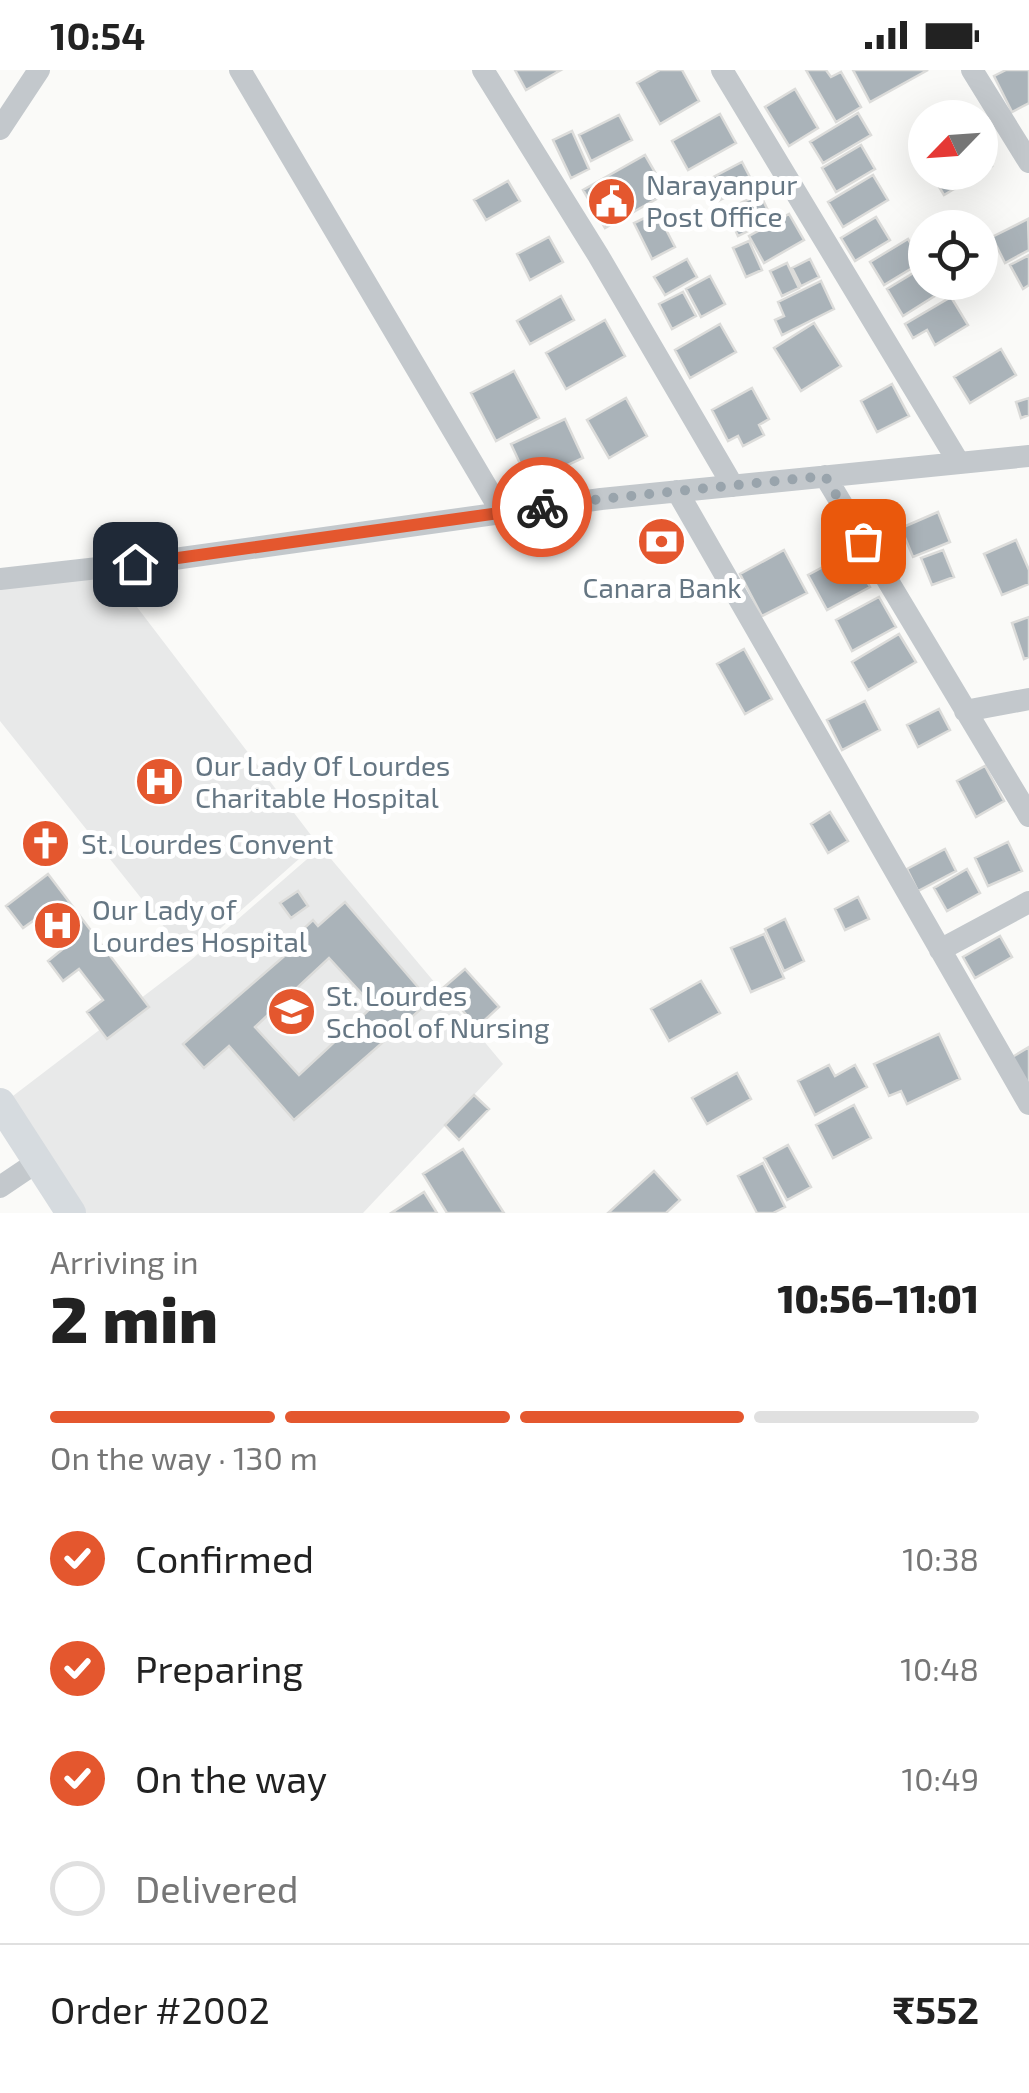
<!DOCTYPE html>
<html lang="en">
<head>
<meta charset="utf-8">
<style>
	:root { --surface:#fff; --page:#f6f6f6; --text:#222; --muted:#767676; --line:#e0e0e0; --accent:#e4572e }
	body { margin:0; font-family:"Exo 2",sans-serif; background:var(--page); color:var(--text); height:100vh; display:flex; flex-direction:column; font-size:38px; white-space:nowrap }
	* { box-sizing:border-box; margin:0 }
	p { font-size:32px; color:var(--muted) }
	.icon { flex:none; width:55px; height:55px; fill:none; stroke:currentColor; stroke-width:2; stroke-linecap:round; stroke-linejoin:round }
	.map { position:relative; height:1143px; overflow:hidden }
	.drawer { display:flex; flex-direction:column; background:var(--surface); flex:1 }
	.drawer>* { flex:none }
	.needle { width:65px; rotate:245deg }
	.tools { position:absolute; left:908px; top:30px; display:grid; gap:20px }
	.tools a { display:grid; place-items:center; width:90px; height:90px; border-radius:50%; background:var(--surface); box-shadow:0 10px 40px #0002; font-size:50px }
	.pin { position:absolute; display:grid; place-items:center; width:85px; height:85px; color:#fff; margin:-42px; border-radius:20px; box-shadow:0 5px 15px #0006 }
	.courier { position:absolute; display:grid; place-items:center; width:100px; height:100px; margin:-50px; border:8px solid #e4572e; border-radius:50%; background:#fff; color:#222; box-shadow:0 2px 12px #0007 }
	.summary em { font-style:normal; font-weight:800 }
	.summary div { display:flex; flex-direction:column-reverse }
	.summary { display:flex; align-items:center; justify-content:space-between; height:170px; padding:0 50px }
	h1 { font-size:65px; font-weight:800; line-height:75px }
	.bar { display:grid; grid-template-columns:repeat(4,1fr); gap:15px 10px; align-content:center; height:120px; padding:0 50px }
	.bar i { height:12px; border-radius:8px; background:var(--line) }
	.bar .selected { background:var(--accent) }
	.bar p { grid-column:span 4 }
	.line { display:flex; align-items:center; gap:25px; padding:0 50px; border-top:2px solid var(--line) }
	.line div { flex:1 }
	ol { padding:0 50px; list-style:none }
	li { display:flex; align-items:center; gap:30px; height:110px }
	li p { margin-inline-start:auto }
	li .icon { padding:10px; border-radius:50%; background:var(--accent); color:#fff; stroke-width:4 }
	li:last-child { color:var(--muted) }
	li i { width:55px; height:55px; border:5px solid var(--line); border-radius:50% }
	.status { display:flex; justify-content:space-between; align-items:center; height:70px; padding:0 50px; background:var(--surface); direction:ltr }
	.status svg { height:28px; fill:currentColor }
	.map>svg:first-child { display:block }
	.built { fill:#e8e9e9 }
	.building { fill:#aab3b9; stroke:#dcdcda; stroke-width:2.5; fill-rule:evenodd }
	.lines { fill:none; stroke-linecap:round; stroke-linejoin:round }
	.minor { stroke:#c3c8cc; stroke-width:22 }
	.major { stroke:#d6dbdf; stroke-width:30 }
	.done { stroke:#99a4ac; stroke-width:10; stroke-dasharray:0 18 }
	.route { stroke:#e4572e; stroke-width:12 }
	.labels { text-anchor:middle; stroke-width:10; stroke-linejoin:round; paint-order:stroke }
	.poi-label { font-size:28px; fill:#657683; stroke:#fff; text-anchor:start }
</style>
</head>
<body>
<div class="status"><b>10:54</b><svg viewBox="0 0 49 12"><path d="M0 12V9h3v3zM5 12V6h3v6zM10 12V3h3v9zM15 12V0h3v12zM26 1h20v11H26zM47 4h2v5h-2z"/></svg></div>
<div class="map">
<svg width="1029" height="1143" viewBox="0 0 1029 1143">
	<rect width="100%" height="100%" fill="#fafaf8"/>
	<path class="built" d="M111 503 317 773 188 887 0 651V516Z
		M321 777 503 994 363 1143H85L9 1029 191 890Z"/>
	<path class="building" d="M515 0H561L526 20Z
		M660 0H682L699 31 660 54 637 13Z
		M806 0H826L831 7 841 2 861 37 836 52Z
		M853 0H928L870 32Z
		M1006 0H1029V33L1012 42 994 6Z
		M795 19 818 58 789 76 765 37Z
		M858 43 871 65 823 93 810 72Z
		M720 44 736 73 688 100 672 71Z
		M619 45 632 70 591 91 579 65Z
		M572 61 589 99 571 108 553 70Z
		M861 75 875 99 836 122 822 98Z
		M980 76 992 96 944 125 930 102H980Z
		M645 85 667 123 605 158 583 120Z
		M742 92 753 113 714 133 702 113Z
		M873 105 888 130 843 157 828 132Z
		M508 111 520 131 486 150 474 130Z
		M760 124 772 149 738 166 732 153 725 156 719 143Z
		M657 142 675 177 652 189 634 153Z
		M789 144 804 170 764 193 749 166Z
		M876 147 890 170 855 191 841 168Z
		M1028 149 1029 180 1005 193 992 167Z
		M549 167 563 192 530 210 517 184Z
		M908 169 922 192 884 215 870 192Z
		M749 171 762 200 746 207 733 178Z
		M1029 185V215L1023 219 1010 195Z
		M687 189 697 207 665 225 654 207Z
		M810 189 819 207 801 216 792 198Z
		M787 193 799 218 782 226 770 201Z
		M925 196V212H935L941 222 903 246 887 219Z
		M710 206 725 234 701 247 686 219Z
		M821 211 834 239 782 265 775 250 784 246 778 232Z
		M683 222 696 246 672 259 659 234Z
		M561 226 574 250 530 274 517 251Z
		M951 227 968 255 935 275 927 260 913 268 905 254Z
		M605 250 625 286 566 319 546 283Z
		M814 253 841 296 801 321 774 278Z
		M720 254 736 282 690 308 675 280Z
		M1001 279 1016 305 970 333 954 307Z
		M514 301 539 348 496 371 471 323Z
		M892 314 909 346 877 362 861 331Z
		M752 318 769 349 759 355 764 365 743 376 738 366 728 371 712 340Z
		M626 328 647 366 609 388 587 350Z
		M1029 328V345L1021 348 1016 332Z
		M565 349 583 388 529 413 511 374Z
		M938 442 950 472 913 487 901 458Z
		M1016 470 1029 500V514L1002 525 984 484Z
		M784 480 807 523 762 546 740 504Z
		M943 480 954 507 932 515 921 488Z
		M851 482 870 517 827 540 808 505Z
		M879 527 896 557 852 581 836 550Z
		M1029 547V587L1024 589 1012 553Z
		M899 564 916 592 868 620 852 592Z
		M744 579 772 629 745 644 717 594Z
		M865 631 880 660 842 680 827 650Z
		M939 639 950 660 918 677 907 655Z
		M985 696 1004 731 976 747 957 711Z
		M830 742 848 771 828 783 811 754Z
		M1008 772 1022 801 988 816 975 788Z
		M945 779 956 801 918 821 907 799Z
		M967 799 980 823 947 841 934 818Z
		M48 804 149 937 107 969 87 942 103 930 79 899 63 911 48 891 64 878 40 846 23 858 6 836Z
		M298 821 308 836 291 848 280 833Z
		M858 827 869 849 845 860 835 839Z
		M345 832 430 931 294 1050 229 976 204 998 183 974 305 868 300 862 313 850 318 856ZM329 888 373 936 299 1005 255 957Z
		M785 849 804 891 784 901 765 859Z
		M764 864 784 908 751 922 731 878Z
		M1000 866 1012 887 975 908 963 887Z
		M465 899 499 937 477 957 443 918Z
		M701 911 720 943 669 971 651 939Z
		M939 964 960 1009 907 1034 901 1021 889 1026 874 994Z
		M1029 977V1014L1009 989Z
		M829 995 835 1006 855 995 867 1017 815 1045 798 1011Z
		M737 1003 751 1029 707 1054 692 1028Z
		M474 1025 489 1039 459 1070 445 1055Z
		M854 1035 871 1068 833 1088 816 1055Z
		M788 1075 811 1117 787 1130 764 1088Z
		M463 1079 504 1143H447L423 1104Z
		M763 1093 785 1137 773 1143H757L738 1106Z
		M654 1101 680 1130 666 1143H608Z
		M424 1122 437 1143H391Z"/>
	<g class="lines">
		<path class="minor" d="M240 0 502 443
			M483 0 598 185 733 416
			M722 0 959 393
			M972 0 1029 92
			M0 59 39 0
			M825 406 1029 746
			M677 421 1029 1034
			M0 509 160 491 601 429 1029 386
			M965 641 1029 629
			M940 880 1029 832
			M0 1117 37 1092"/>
		<path class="major" d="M0 1033 71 1143"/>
	</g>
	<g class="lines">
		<path class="done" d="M542 437 601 429 825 406 863 471"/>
		<path class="route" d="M135 494 542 437"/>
	</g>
	<defs>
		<symbol id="civic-disc" viewBox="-11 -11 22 22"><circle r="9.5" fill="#e4572e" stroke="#fff"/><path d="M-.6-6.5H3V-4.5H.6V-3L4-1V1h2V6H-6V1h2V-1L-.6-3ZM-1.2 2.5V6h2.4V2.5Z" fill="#fff"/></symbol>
		<symbol id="bank-disc" viewBox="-11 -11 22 22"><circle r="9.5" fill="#e4572e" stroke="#fff"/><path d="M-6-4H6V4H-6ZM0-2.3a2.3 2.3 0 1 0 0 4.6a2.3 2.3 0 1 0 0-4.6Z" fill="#fff"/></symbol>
		<symbol id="hospital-disc" viewBox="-11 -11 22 22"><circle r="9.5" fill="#e4572e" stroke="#fff"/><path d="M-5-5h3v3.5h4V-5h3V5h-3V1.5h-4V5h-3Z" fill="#fff"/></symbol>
		<symbol id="church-disc" viewBox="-11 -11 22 22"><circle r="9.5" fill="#e4572e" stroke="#fff"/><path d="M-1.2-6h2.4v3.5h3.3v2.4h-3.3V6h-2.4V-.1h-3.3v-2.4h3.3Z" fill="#fff"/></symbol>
		<symbol id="university-disc" viewBox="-11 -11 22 22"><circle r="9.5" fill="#e4572e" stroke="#fff"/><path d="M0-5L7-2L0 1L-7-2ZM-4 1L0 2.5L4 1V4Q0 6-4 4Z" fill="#fff"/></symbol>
	</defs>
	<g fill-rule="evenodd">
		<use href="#civic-disc" x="584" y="104" width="55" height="55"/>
		<use href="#bank-disc" x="634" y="444" width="55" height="55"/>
		<use href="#hospital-disc" x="132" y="684" width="55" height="55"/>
		<use href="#church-disc" x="18" y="746" width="55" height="55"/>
		<use href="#hospital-disc" x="30" y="828" width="55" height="55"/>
		<use href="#university-disc" x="264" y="914" width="55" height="55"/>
	</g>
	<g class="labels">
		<g class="poi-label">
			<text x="646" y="125">Narayanpur<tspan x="646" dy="32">Post Office</tspan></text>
			<text x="662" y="528" text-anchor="middle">Canara Bank</text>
			<text x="195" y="706">Our Lady Of Lourdes<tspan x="195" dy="32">Charitable Hospital</tspan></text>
			<text x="81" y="784">St. Lourdes Convent</text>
			<text x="92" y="850">Our Lady of<tspan x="92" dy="32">Lourdes Hospital</tspan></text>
			<text x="326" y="936">St. Lourdes<tspan x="326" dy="32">School of Nursing</tspan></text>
		</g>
	</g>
</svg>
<div class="tools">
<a><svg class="needle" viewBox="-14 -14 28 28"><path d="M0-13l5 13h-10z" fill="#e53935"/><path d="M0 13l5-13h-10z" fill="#767676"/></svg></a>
<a><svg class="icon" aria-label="locate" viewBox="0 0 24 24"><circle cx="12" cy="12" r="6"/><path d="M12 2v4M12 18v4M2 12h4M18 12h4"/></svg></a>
</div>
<div class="pin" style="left:863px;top:471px;background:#ea580c"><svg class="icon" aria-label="bag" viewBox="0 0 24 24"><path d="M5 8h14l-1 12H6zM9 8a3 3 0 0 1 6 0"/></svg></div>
<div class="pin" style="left:135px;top:494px;background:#1f2937"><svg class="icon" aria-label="home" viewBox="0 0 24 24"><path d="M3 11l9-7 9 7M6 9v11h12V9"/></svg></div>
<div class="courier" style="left:542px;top:437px"><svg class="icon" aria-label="bike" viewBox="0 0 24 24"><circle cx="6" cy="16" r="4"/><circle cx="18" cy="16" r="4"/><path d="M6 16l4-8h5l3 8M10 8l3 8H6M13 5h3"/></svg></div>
</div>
<section class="drawer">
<div class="summary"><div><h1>2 min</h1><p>Arriving in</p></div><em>10:56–11:01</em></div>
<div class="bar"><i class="selected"></i><i class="selected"></i><i class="selected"></i><i></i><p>On the way · 130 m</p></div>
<ol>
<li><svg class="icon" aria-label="check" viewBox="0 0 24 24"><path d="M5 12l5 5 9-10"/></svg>Confirmed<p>10:38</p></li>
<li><svg class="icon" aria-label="check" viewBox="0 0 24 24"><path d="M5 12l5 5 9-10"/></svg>Preparing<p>10:48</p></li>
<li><svg class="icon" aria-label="check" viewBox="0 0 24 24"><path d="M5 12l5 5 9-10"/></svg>On the way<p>10:49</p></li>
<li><i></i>Delivered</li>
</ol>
<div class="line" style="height:130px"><div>Order #2002</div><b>₹552</b></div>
</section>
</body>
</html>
